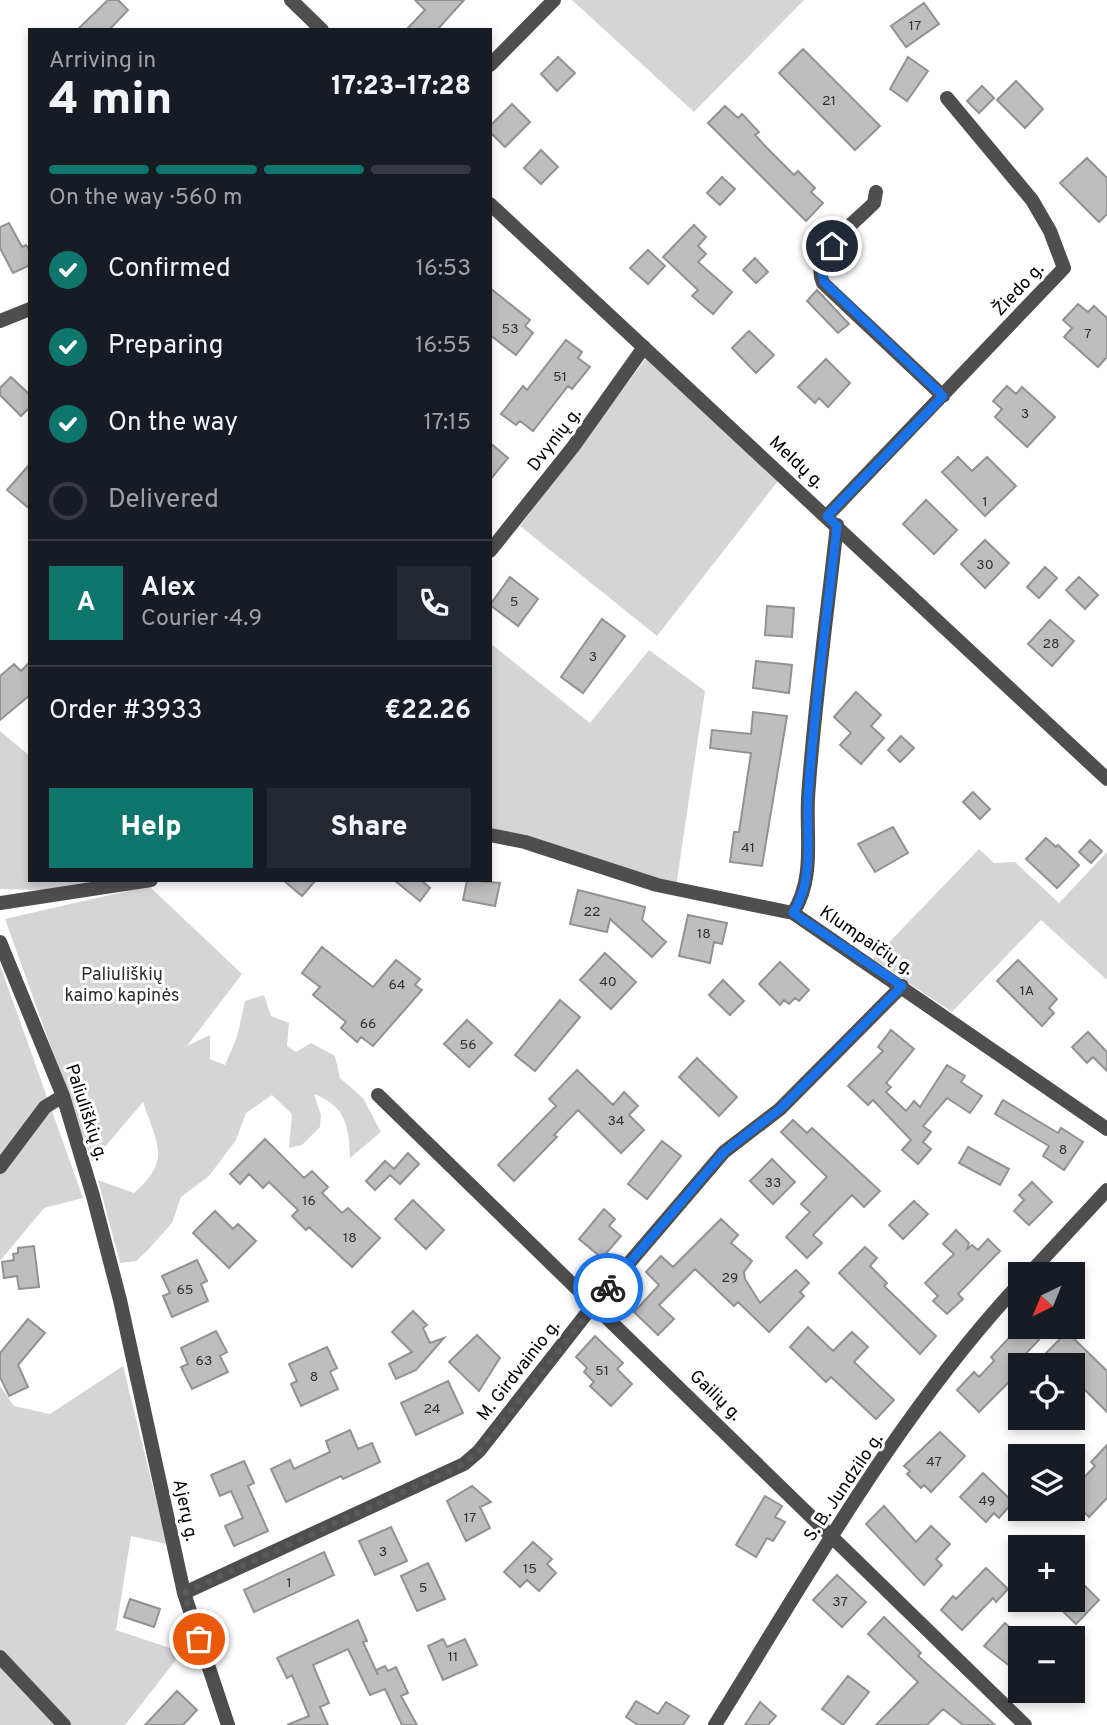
<!DOCTYPE html>
<html lang="en">
<head>
<meta charset="utf-8">
<style>
	:root { --surface:#171b24; --page:#242831; --text:#f1f3f6; --muted:#9ea1a6; --line:#363941; --accent:#0f766e }
	body { margin:0; font-family:Overpass,sans-serif; background:var(--page); color:var(--text); height:100vh; display:flex; flex-direction:column; font-size:26px; white-space:nowrap }
	* { box-sizing:border-box; margin:0 }
	p { font-size:23px; color:var(--muted) }
	.icon { flex:none; width:38px; height:38px; fill:none; stroke:currentColor; stroke-width:2; stroke-linecap:round; stroke-linejoin:round }
	.map { position:relative; flex:1; overflow:hidden }
	.drawer { position:absolute; left:28px; top:28px; width:464px; height:854px; display:flex; flex-direction:column; background:var(--surface); border-radius:0px; box-shadow:0 4px 10px #0003 }
	.drawer>* { flex:none }
	.needle { width:46px; rotate:223deg }
	.tools { position:absolute; left:1008px; top:1262px; display:grid; gap:14px }
	.tools a { display:grid; place-items:center; width:77px; height:77px; border-radius:0px; background:var(--surface); box-shadow:0 4px 10px #0003; font-size:35px }
	.pin { position:absolute; display:grid; place-items:center; width:60px; height:60px; color:#fff; margin:-30px; border:4px solid #fff; border-radius:50%; box-shadow:0 2px 7px #0007 }
	.courier { position:absolute; display:grid; place-items:center; width:70px; height:70px; margin:-35px; border:5px solid #1a73e8; border-radius:50%; background:#fff; color:#222; box-shadow:0 2px 9px #0007 }
	.headline em { font-style:normal; font-weight:800 }
	.headline div { display:flex; flex-direction:column-reverse }
	.headline { display:flex; align-items:center; justify-content:space-between; height:119px; padding:0 21px }
	h1 { font-size:46px; font-weight:800; line-height:52px }
	.bar { display:grid; grid-template-columns:repeat(4,1fr); gap:10px 7px; align-content:center; height:84px; padding:0 21px }
	.bar i { height:9px; border-radius:5px; background:var(--line) }
	.bar .selected { background:var(--accent) }
	.bar p { grid-column:span 4 }
	.line { display:flex; align-items:center; gap:18px; padding:0 21px; border-top:2px solid var(--line) }
	.line div { flex:1 }
	.round { display:grid; place-items:center; flex:none; width:74px; height:74px; border-radius:0px; background:var(--page) }
	ol { padding:0 21px; list-style:none }
	li { display:flex; align-items:center; gap:21px; height:77px }
	li p { margin-inline-start:auto }
	li .icon { padding:7px; border-radius:50%; background:var(--accent); color:#fff; stroke-width:4 }
	li:last-child { color:var(--muted) }
	li i { width:38px; height:38px; border:4px solid var(--line); border-radius:50% }
	.action { display:flex; gap:14px; margin-top:auto; padding:14px 21px }
	.action a { flex:1; height:80px; border-radius:0px; background:var(--accent); color:#fff; font-size:28px; font-weight:800; line-height:80px; text-align:center }
	.action a+a { background:var(--page); color:var(--text) }
	.map>svg:first-child { display:block }
	.green { fill:#d5d5d5 }
	.building { fill:#bebebe; stroke:#929292; stroke-width:2 }
	.lines { fill:none; stroke-linecap:round; stroke-linejoin:round }
	.street { stroke:#4e4e4e; stroke-width:14 }
	.done { stroke:#595959; stroke-width:7; stroke-dasharray:0 12.6 }
	.route { stroke:#1a73e8; stroke-width:9 }
	.labels { text-anchor:middle; stroke-width:6; stroke-linejoin:round; paint-order:stroke }
	.number-label { font-size:14px; fill:#303030 }
	.street-label { font-size:18px; fill:#000; stroke:#fff }
	.park-label { font-size:18px; fill:#2c2c2c; stroke:#fff }
</style>
</head>
<body>
<div class="map">
<svg width="1107" height="1725" viewBox="0 0 1107 1725">
	<rect width="100%" height="100%" fill="#fff"/>
	<path class="green" d="M572 0H804L694 112Z
		M647 357 778 481 657 636 520 526Z
		M490 643 590 723 649 650 705 691 676 887 535 839 490 828Z
		M0 731 30 756V880H118L45 890 0 889Z
		M979 849 994 863 1015 862 1059 903 1107 852V980L1041 920 952 1012 873 959Z
		M149 886 242 974 187 1046 210 1035V1059L225 1065 237 1037 245 1001 264 995 271 1016 289 1023 287 1046 296 1052 311 1043 335 1056 340 1078 363 1098 381 1132 350 1158C349 1127 346 1106 314 1094L321 1115 320 1127 302 1145 289 1148 292 1114 272 1095 246 1113 236 1140 209 1176 181 1197 172 1223 145 1253 136 1261 120 1263 98 1180 134 1193C172 1160 157 1144 143 1102L92 1162 5 919Z
		M0 965 83 1198 44 1208 0 1261Z
		M123 1366 167 1544 131 1536 116 1630 170 1648 176 1660 125 1725H0V1386L14 1406 50 1414Z"/>
	<path class="building" d="M108 0H118L128 10 109 30H77Z
		M415 0H464L437 30H406L425 10Z
		M924 3 939 24 906 47 891 26Z
		M803 49 880 126 855 150 779 73Z
		M558 57 575 73 557 91 541 74Z
		M908 57 928 71 907 101 890 89Z
		M1016 81 1043 109 1025 128 997 100Z
		M982 86 994 98 979 113 967 101Z
		M512 104 530 122 505 147 490 132V126Z
		M725 106 738 118 742 114 759 132 755 135 766 147 794 175 798 171 815 188 811 192 823 203 806 221 708 123Z
		M541 150 558 167 541 184 524 168Z
		M1087 158 1107 178V214L1099 222 1060 183Z
		M722 177 735 189 720 205 707 193Z
		M9 223 22 247 26 245 30 251V265L13 273 0 248V227Z
		M694 225 706 237 698 246 706 254 698 262 732 292 713 314 692 296 698 290 663 257Z
		M648 250 665 266 648 284 630 268Z
		M755 258 768 272 756 283 743 270Z
		M490 288 530 320 525 326 533 333 516 355 490 335Z
		M817 290 849 324 838 333 807 301Z
		M1078 304 1088 312 1094 306 1107 318V357L1098 367 1064 337 1072 328 1063 320Z
		M749 331 774 355 756 373 732 348Z
		M566 340 582 352 578 358 590 367 572 389 568 386 533 431 520 421 516 425 501 414 523 386 527 390Z
		M826 359 850 383 828 407 819 398 815 403 798 387Z
		M11 377 30 395V407L21 416 0 395V388Z
		M1007 386 1016 394 1022 387 1055 417 1027 447 995 417 1002 409 993 401Z
		M490 443 508 458 490 480Z
		M958 457 972 471 987 457 1016 486 985 516 942 472Z
		M30 464V509L7 490Z
		M926 500 957 530 934 554 903 524Z
		M985 540 1009 563 985 588 961 564Z
		M1045 567 1057 578 1039 598 1027 587Z
		M510 577 538 599 518 626 490 605Z
		M1079 577 1098 595 1085 609 1066 590Z
		M767 606 794 608 792 637 765 635Z
		M602 619 625 636 583 693 561 677Z
		M1050 620 1074 641 1052 666 1028 644Z
		M756 661 792 665 789 693 753 688Z
		M30 662V695L0 720V676L14 664 21 671Z
		M856 692 881 715 871 726 884 738 861 764 840 745 851 733 834 717Z
		M753 712 787 716 762 866 730 862 734 832H739L751 753 710 748 712 730 751 734Z
		M901 736 914 748 900 762 888 750Z
		M973 792 990 809 980 819 963 802Z
		M893 827 908 853 875 872 858 844Z
		M1046 838 1056 847 1058 845 1079 865 1057 888 1026 859Z
		M1090 840 1102 851 1091 863 1079 852Z
		M283 880H316L302 896Z
		M394 880H421L430 888 420 901Z
		M467 880 500 883 495 906 463 900Z
		M578 890 645 907 642 920 666 942 652 957 610 919 607 932 570 924Z
		M688 915 727 923 722 944 714 942 710 963 679 956Z
		M322 947 373 987 396 960 420 979 415 985 422 990 373 1046 361 1037 357 1042 341 1028 346 1022 313 995 320 987 302 973Z
		M605 953 636 982 611 1009 580 980Z
		M1018 960 1057 999 1049 1008 1054 1013 1042 1026 997 981Z
		M780 962 809 990 799 1001 795 998 789 1004 784 1000 780 1005 759 984Z
		M723 980 744 1001 730 1015 709 995Z
		M560 1000 580 1017 535 1071 515 1055Z
		M467 1020 492 1043 469 1067 444 1044Z
		M891 1030 914 1049 886 1083 891 1087 886 1092 906 1111 914 1101 920 1107 947 1065 965 1076 961 1082 982 1096 970 1113 947 1098 923 1126 931 1132 923 1142 931 1149 918 1164 902 1150 911 1140 873 1100 868 1105 848 1086 883 1051 878 1047Z
		M1088 1032 1107 1052V1071L1093 1057 1087 1063 1072 1047Z
		M697 1058 737 1097 719 1116 679 1077Z
		M577 1070 613 1105 624 1092 638 1106 629 1115 644 1130 621 1153 578 1110 554 1135 557 1137 514 1181 498 1165 556 1106 549 1099Z
		M1003 1100 1058 1133 1061 1128 1083 1142 1064 1170 1043 1156 1049 1146 995 1114Z
		M793 1120 807 1133 812 1128 880 1191 864 1207 852 1195 813 1235 822 1243 807 1258 786 1237 810 1212 801 1204 827 1177 781 1132Z
		M265 1139 304 1178 312 1171 328 1187 322 1193 342 1213 348 1208 380 1238 352 1267 309 1227 306 1230 292 1216 298 1210 269 1182 263 1188 249 1174 240 1184 230 1174Z
		M662 1141 681 1156 647 1199 628 1184Z
		M968 1147 1009 1169 1000 1185 959 1163Z
		M408 1153 419 1164 400 1184 390 1175 375 1190 366 1181 385 1161 394 1169Z
		M772 1159 795 1182 773 1204 750 1181Z
		M1032 1182 1052 1202 1029 1225 1014 1211 1024 1200 1019 1195Z
		M413 1200 444 1230 426 1249 395 1219Z
		M914 1201 928 1214 903 1239 889 1225Z
		M604 1209 615 1219 609 1226 621 1236 602 1258 579 1239Z
		M215 1211 233 1229 238 1224 256 1241 229 1268 193 1233Z
		M721 1219 738 1235 731 1243 752 1261 744 1272 745 1279 760 1303 796 1270 809 1283 800 1292 804 1296 769 1332 738 1302 734 1306 695 1269 659 1305 674 1319 658 1335 634 1312 659 1285 646 1272 661 1256 673 1267Z
		M956 1230 969 1243 967 1249 972 1245 978 1250 988 1239 1000 1251 958 1294 963 1299 947 1314 933 1301 938 1296 925 1283 954 1254 943 1244Z
		M34 1246 39 1287 19 1289 17 1276 4 1278 2 1262 14 1260 13 1254 18 1253V1248Z
		M865 1247 877 1258 870 1266 887 1283 884 1286 936 1336 920 1354 839 1273Z
		M197 1260 207 1281 201 1284 208 1301 172 1317 163 1296 170 1293 162 1276Z
		M413 1311 427 1325 423 1328 430 1343 444 1338 416 1370 396 1379 389 1364 412 1352 392 1332Z
		M28 1319 45 1333 18 1365 28 1387 9 1396 0 1377V1353Z
		M1020 1326 1039 1340 1009 1371 1014 1377 979 1412 957 1390 974 1372 979 1377 994 1361 991 1357Z
		M808 1327 833 1351 852 1332 868 1347 854 1362 894 1400 876 1419 831 1377 826 1382 790 1347Z
		M216 1331 227 1352 220 1356 228 1372 192 1389 181 1367 188 1364 181 1348Z
		M1067 1332 1107 1371V1412L1073 1378V1365H1050L1042 1357Z
		M477 1335 500 1358 479 1391 449 1362Z
		M595 1336 623 1363 617 1369 632 1384 611 1406 590 1386 594 1382 584 1372 587 1368 576 1357Z
		M327 1347 337 1368 330 1372 338 1389 301 1406 291 1384 297 1381 289 1364Z
		M448 1381 463 1413 416 1435 401 1403Z
		M350 1430 358 1449 372 1443 380 1462 343 1479 341 1476 286 1502 271 1469 290 1460 294 1469 330 1452 326 1441Z
		M940 1432 965 1456 931 1492 924 1485 921 1488 907 1474 910 1471 904 1466Z
		M1107 1445V1498L1089 1517 1073 1501V1489L1095 1466 1091 1462Z
		M244 1461 254 1483 248 1486 268 1531 234 1546 225 1526 243 1518 231 1491 220 1496 211 1475Z
		M983 1473 1013 1502 999 1518 994 1513 986 1522 960 1497Z
		M472 1486 491 1502 480 1507 490 1528 466 1541 447 1501Z
		M765 1496 782 1506 775 1517 785 1522 773 1541 767 1538 756 1557 736 1545Z
		M884 1506 916 1542 931 1526 950 1544 936 1559 942 1565 924 1585 866 1524Z
		M391 1527 407 1561 375 1575 359 1541Z
		M533 1542 552 1559 547 1564 556 1573 539 1591 527 1580 520 1587 504 1572Z
		M324 1552 334 1575 254 1612 244 1590Z
		M428 1563 445 1599 417 1611 401 1576Z
		M986 1568 1008 1589 996 1602 993 1598 962 1630 941 1610 953 1596 956 1599Z
		M1073 1574 1099 1600 1076 1624 1051 1600H1073Z
		M837 1575 866 1602 842 1627 813 1600Z
		M130 1599 160 1609 154 1627 124 1617Z
		M884 1617 921 1653 918 1656 995 1725H963L943 1709 927 1725H876L918 1682 868 1634Z
		M358 1620 367 1641 363 1642 378 1675 376 1670 385 1666 388 1671 396 1667 408 1693 401 1696 417 1725H402L385 1689 370 1695 348 1649 313 1665 329 1703 320 1707 328 1725H287L309 1716 292 1675 287 1678 277 1658Z
		M1005 1623 1020 1638V1674L984 1646Z
		M443 1639 447 1647 465 1639 477 1665 443 1680 428 1646Z
		M848 1676 869 1692 843 1725 822 1709Z
		M177 1691 197 1710 183 1725H145Z
		M636 1701 658 1714 666 1702 689 1716 683 1725H638L626 1717Z
		M760 1702 776 1716 768 1725H745Z"/>
	<g class="lines">
		<path class="street" d="M291 0 322 30
			M490 65 554 0
			M876 192 874 203C857 221 809 254 823 283L943 396
			M490 204 1107 779
			M0 321 30 309
			M827 516 1064 268 1050 231 1032 200 947 98
			M490 551 573 447 644 347
			M490 835 525 842 657 885 793 913 1107 1129
			M0 903 151 880
			M793 913C815 878 806 838 808 798 814 707 827 616 837 525
			M0 942 63 1096 93 1196 120 1300 184 1593 228 1725
			M378 1095 1025 1725
			M0 1167 45 1107 63 1096
			M1029 1274 1107 1190
			M184 1593 464 1464 479 1451 594 1304 724 1152 780 1109 902 986
			M0 1657 64 1725
			M715 1725C809 1574 898 1414 1020 1283"/>
	</g>
	<g class="lines">
		<path class="done" d="M199 1639 184 1593 464 1464 479 1451 608 1288"/>
		<path class="route" d="M608 1288 724 1152 780 1109 902 986 793 913C815 878 806 838 808 798 814 707 827 616 837 526L827 516 943 396 824 282 820 266 832 246"/>
	</g>
	<g class="labels">
		<g class="number-label">
			<text x="915" y="30">17</text>
			<text x="829" y="105">21</text>
			<text x="510" y="333">53</text>
			<text x="1088" y="338">7</text>
			<text x="560" y="381">51</text>
			<text x="1025" y="418">3</text>
			<text x="985" y="506">1</text>
			<text x="985" y="569">30</text>
			<text x="514" y="606">5</text>
			<text x="1051" y="648">28</text>
			<text x="593" y="661">3</text>
			<text x="748" y="852">41</text>
			<text x="592" y="916">22</text>
			<text x="704" y="938">18</text>
			<text x="608" y="986">40</text>
			<text x="397" y="989">64</text>
			<text x="1027" y="995">1A</text>
			<text x="368" y="1028">66</text>
			<text x="468" y="1049">56</text>
			<text x="616" y="1125">34</text>
			<text x="1063" y="1154">8</text>
			<text x="773" y="1187">33</text>
			<text x="309" y="1205">16</text>
			<text x="350" y="1242">18</text>
			<text x="730" y="1282">29</text>
			<text x="185" y="1294">65</text>
			<text x="204" y="1365">63</text>
			<text x="602" y="1375">51</text>
			<text x="314" y="1381">8</text>
			<text x="432" y="1413">24</text>
			<text x="934" y="1466">47</text>
			<text x="987" y="1505">49</text>
			<text x="470" y="1522">17</text>
			<text x="383" y="1556">3</text>
			<text x="530" y="1573">15</text>
			<text x="289" y="1587">1</text>
			<text x="423" y="1592">5</text>
			<text x="840" y="1606">37</text>
			<text x="453" y="1661">11</text>
		</g>
		<g class="street-label">
			<text transform="translate(1018 289) rotate(-47)" y="6">Žiedo g.</text>
			<text transform="translate(554 439) rotate(-52)" y="6">Dvynių g.</text>
			<text transform="translate(797 462) rotate(43)" y="6">Meldų g.</text>
			<text transform="translate(867 940) rotate(34)" y="6">Klumpaičių g.</text>
			<text transform="translate(87 1112) rotate(72)" y="6">Paliuliškių g.</text>
			<text transform="translate(518 1370) rotate(-52)" y="6">M. Girdvainio g.</text>
			<text transform="translate(716 1395) rotate(44)" y="6">Gailių g.</text>
			<text transform="translate(843 1487) rotate(-56)" y="6">S. B. Jundzilo g.</text>
			<text transform="translate(186 1510) rotate(78)" y="6">Ajerų g.</text>
		</g>
		<g class="park-label">
			<text x="122" y="980">Paliuliškių<tspan x="122" dy="21">kaimo kapinės</tspan></text>
		</g>
	</g>
</svg>
<div class="tools">
<a><svg class="needle" viewBox="-14 -14 28 28"><path d="M0-13l5 13h-10z" fill="#e53935"/><path d="M0 13l5-13h-10z" fill="#9ea1a6"/></svg></a>
<a><svg class="icon" aria-label="locate" viewBox="0 0 24 24"><circle cx="12" cy="12" r="6"/><path d="M12 2v4M12 18v4M2 12h4M18 12h4"/></svg></a>
<a><svg class="icon" aria-label="layers" viewBox="0 0 24 24"><path d="M12 4l9 5-9 5-9-5zM3 14l9 5 9-5"/></svg></a>
<a>+</a>
<a>−</a>
</div>
<div class="pin" style="left:199px;top:1639px;background:#ea580c"><svg class="icon" aria-label="bag" viewBox="0 0 24 24"><path d="M5 8h14l-1 12H6zM9 8a3 3 0 0 1 6 0"/></svg></div>
<div class="pin" style="left:832px;top:246px;background:#1f2937"><svg class="icon" aria-label="home" viewBox="0 0 24 24"><path d="M3 11l9-7 9 7M6 9v11h12V9"/></svg></div>
<div class="courier" style="left:608px;top:1288px"><svg class="icon" aria-label="bike" viewBox="0 0 24 24"><circle cx="6" cy="16" r="4"/><circle cx="18" cy="16" r="4"/><path d="M6 16l4-8h5l3 8M10 8l3 8H6M13 5h3"/></svg></div>
<section class="drawer">
<div class="headline"><div><h1>4 min</h1><p>Arriving in</p></div><em>17:23–17:28</em></div>
<div class="bar"><i class="selected"></i><i class="selected"></i><i class="selected"></i><i></i><p>On the way · 560 m</p></div>
<ol>
<li><svg class="icon" aria-label="check" viewBox="0 0 24 24"><path d="M5 12l5 5 9-10"/></svg>Confirmed<p>16:53</p></li>
<li><svg class="icon" aria-label="check" viewBox="0 0 24 24"><path d="M5 12l5 5 9-10"/></svg>Preparing<p>16:55</p></li>
<li><svg class="icon" aria-label="check" viewBox="0 0 24 24"><path d="M5 12l5 5 9-10"/></svg>On the way<p>17:15</p></li>
<li><i></i>Delivered</li>
</ol>
<div class="line" style="height:126px"><b class="round" style="background:var(--accent);color:#fff">A</b><div><b>Alex</b><p>Courier · 4.9</p></div><a class="round"><svg class="icon" aria-label="phone" viewBox="0 0 24 24"><path d="M5 4h4l2 5-3 2q2 4 5 5l2-3 5 2v4C11 20 4 13 5 4z"/></svg></a></div>
<div class="line" style="height:91px"><div>Order #3933</div><b>€22.26</b></div>
<div class="action"><a>Help</a><a>Share</a></div>
</section>
</div>
</body>
</html>
